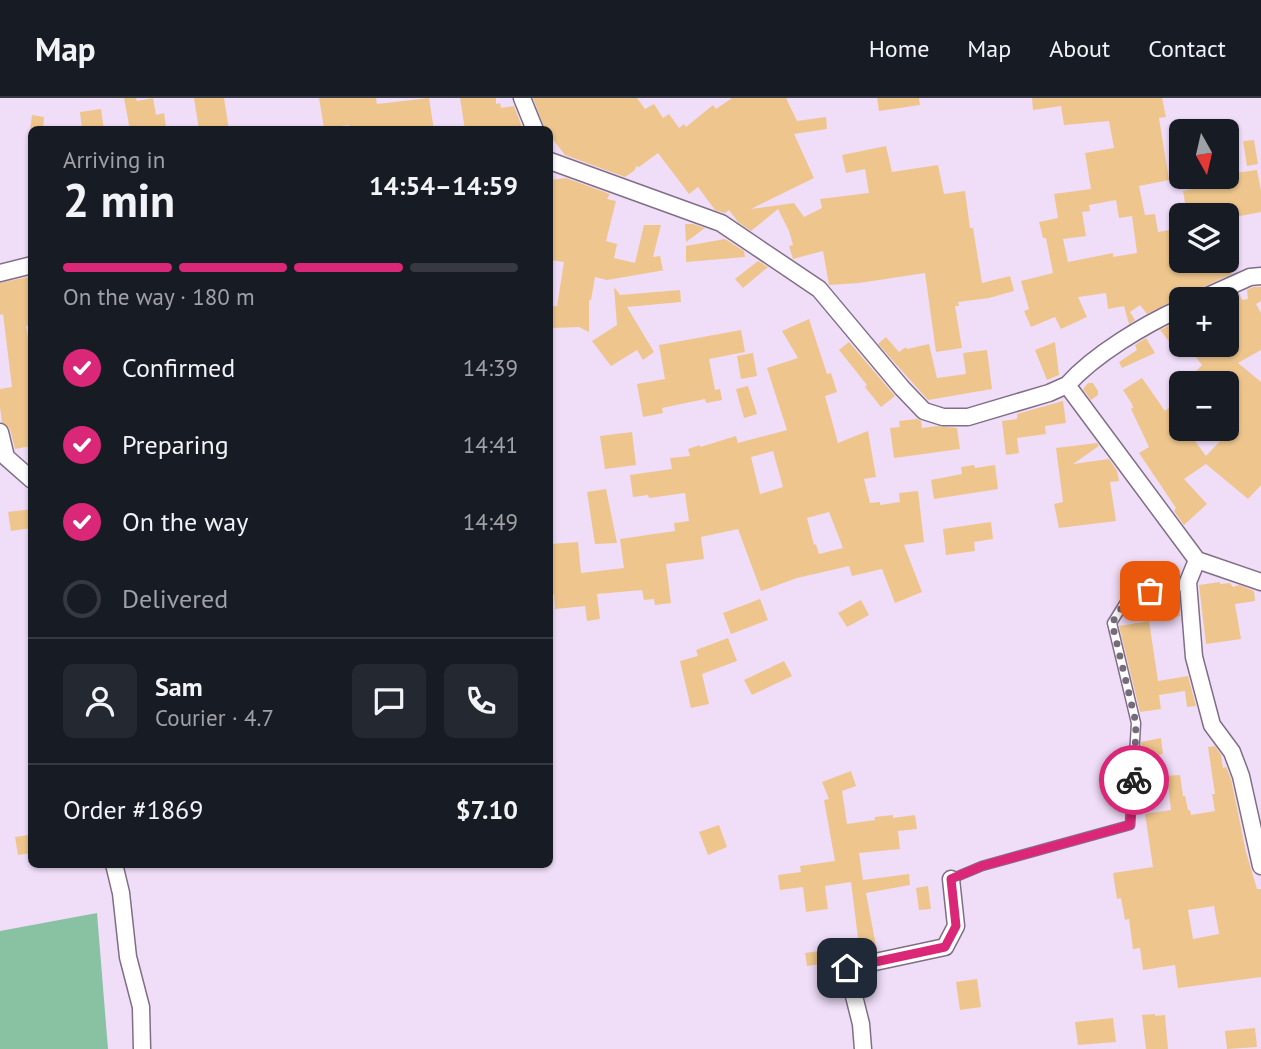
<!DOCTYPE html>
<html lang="en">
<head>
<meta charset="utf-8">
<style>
	:root { --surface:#171b24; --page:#242831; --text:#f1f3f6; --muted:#9ea1a6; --line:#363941; --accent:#db2777 }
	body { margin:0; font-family:"PT Sans",sans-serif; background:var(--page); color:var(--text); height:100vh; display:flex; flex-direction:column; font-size:26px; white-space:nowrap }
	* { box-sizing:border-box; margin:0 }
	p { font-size:23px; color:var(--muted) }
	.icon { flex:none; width:38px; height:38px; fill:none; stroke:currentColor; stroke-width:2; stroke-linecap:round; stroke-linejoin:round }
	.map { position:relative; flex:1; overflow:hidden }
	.details { position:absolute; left:28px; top:28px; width:525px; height:742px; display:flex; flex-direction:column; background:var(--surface); border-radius:10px; box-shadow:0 2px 5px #0004 }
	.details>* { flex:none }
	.needle { width:46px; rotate:172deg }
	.fabs { position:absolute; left:1169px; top:21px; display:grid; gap:14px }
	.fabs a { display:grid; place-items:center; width:70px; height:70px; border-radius:10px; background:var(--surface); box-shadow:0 2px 5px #0004; font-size:35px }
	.pin { position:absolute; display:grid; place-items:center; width:60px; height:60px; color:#fff; margin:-30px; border-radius:14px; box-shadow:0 4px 10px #0006 }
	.courier { position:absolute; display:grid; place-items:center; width:70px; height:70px; margin:-35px; border:5px solid #db2777; border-radius:50%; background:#fff; color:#222; box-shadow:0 2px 9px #0007 }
	.head em { font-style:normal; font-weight:800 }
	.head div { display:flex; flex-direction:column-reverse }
	.head { display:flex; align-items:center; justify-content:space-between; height:119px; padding:0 35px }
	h1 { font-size:46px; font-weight:800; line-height:52px }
	.bar { display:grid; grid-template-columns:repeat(4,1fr); gap:10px 7px; align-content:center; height:84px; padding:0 35px }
	.bar i { height:9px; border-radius:5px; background:var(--line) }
	.bar .on { background:var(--accent) }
	.bar p { grid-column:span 4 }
	.line { display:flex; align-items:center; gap:18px; padding:0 35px; border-top:2px solid var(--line) }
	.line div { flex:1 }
	.round { display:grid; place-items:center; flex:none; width:74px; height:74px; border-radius:10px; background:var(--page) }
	ol { padding:0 35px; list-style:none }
	li { display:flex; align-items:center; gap:21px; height:77px }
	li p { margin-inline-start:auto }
	li .icon { padding:7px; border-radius:50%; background:var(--accent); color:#fff; stroke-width:4 }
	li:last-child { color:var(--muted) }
	li i { width:38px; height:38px; border:4px solid var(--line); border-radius:50% }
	header { display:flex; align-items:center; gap:42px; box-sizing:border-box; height:98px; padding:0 35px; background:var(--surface); border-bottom:2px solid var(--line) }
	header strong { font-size:33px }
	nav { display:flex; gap:38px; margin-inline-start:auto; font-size:24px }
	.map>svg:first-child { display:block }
	.green { fill:#89c1a3 }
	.building { fill:#eec68d; fill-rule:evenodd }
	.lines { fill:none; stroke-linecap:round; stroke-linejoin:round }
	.service-casing { stroke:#806e87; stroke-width:11 }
	.minor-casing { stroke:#806e87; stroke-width:19 }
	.service { stroke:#fff; stroke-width:8 }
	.minor { stroke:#fff; stroke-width:16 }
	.done { stroke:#766b7b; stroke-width:7; stroke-dasharray:0 12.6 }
	.route { stroke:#db2777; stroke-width:9 }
</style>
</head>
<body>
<header>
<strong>Map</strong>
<nav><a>Home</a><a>Map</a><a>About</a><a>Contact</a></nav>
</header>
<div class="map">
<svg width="1261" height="951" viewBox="0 0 1261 951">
	<rect width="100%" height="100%" fill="#f0ddf8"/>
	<path class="green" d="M97 815 108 951H0V833Z"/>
	<path class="building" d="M124 0H136L137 3 153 0 156 17 164 15 166 29 130 32Z
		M194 0H224L229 32H199Z
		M319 0H376L377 6 429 0 434 32H379V28L350 32 349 27 324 30Z
		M460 0H496V6L500 5 501 10 514 8 522 29 512 32H465Z
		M533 0H637L645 11 654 6 663 20 669 16 679 30 684 26 686 29 713 7 716 11 732 0H786L797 23 826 19 827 31 794 36 814 80 751 111 794 105 804 119 822 110 820 101 869 95 865 71 846 75 842 57 886 48 892 74 938 67 944 96 965 93 970 130H973L982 185 1010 178 1014 193 989 200 958 204 959 208H955L962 250 936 254 925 175 859 185 829 187 823 153 793 161 789 148 793 147 789 133 778 111 751 133 738 124 729 112 725 115 715 112 698 89 689 96 658 55 639 69 636 68 635 72 625 79 565 57 550 38V32H545Z
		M877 0H919L920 7 879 13Z
		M1032 0H1162L1166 19 1159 20 1169 82 1139 88 1145 117 1155 116 1158 134 1181 130V163H1227L1232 176 1196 192 1191 201H1176L1147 216 1140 207 1130 214 1135 222 1129 226 1124 208 1108 211 1106 195 1078 199 1087 219 1061 231 1055 219 1031 229 1024 213 1029 211 1021 183 1053 175 1046 140H1043L1039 124 1058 120 1054 96 1091 91 1085 55 1114 50 1109 23 1064 27 1061 8 1033 12ZM1116 102 1119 120 1132 118 1137 155 1113 159V155L1068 164 1063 141 1086 138 1082 114 1090 113 1089 107Z
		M101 11 104 32H82L80 14Z
		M32 17 44 19 43 32H30Z
		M1254 42 1258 66 1247 68 1243 43Z
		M1257 72 1261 93V114L1235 119 1233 107 1210 111 1212 117H1187L1183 93 1236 82 1235 75Z
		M566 80 610 96 607 101 616 103 606 143 617 146 614 160 635 165 644 127H661L653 159 660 158 663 172H665L607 182 595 179 591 202H589V234L579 229 552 230V208H557L564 164 550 162 553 144 550 145V82Z
		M685 126H693L705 130 686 144Z
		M725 141 744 153 745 159 686 164V148Z
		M758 163 768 169 743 190 735 181Z
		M32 178V227L26 228 32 266V348L15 351 10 331 2 324 0 309V291L12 289 3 216 0 217V185Z
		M614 189 620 197 680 192 681 204 627 209 654 254 643 262 637 252 611 268 592 243 617 227Z
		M1253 189H1261V203L1256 206 1261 215V252L1238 265 1261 284V387L1248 401 1206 366 1184 381 1207 406 1184 427 1174 413 1176 410 1139 355 1149 349 1131 311 1133 310 1132 306 1123 292 1142 280 1165 313 1171 308 1181 323V331H1186L1206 358 1225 338 1218 331H1227V285H1185L1202 267 1187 247H1227L1226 201 1239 195 1242 202 1248 201 1247 192Z
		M809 221 827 276 831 275 837 294 825 298 838 345 868 333 876 379 864 381 870 405 880 404V407L900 404 899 395 918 393 924 444 904 447 922 494 895 505 882 471 852 478 849 468 797 480 761 493 738 431 701 439 704 461 666 466 671 505 655 507 654 501 644 502 642 492 597 496 600 521 587 523 585 508 555 511 554 496 550 497V446L578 444 581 475 624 470 620 441 675 433 674 425 689 423 685 395 649 400 648 397 633 399 630 377 672 371 670 360 690 358 688 351 700 347V349L736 338 738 345 787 332 767 270 798 260 782 233ZM773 353 783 389 760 396 751 359ZM829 414 843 450 819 456 816 446 814 447 807 420Z
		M1181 222V243L1172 247 1160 232Z
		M741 232 745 254 709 261 715 292 720 291 722 302 706 305 705 301 662 310 663 315 643 319 637 286 665 281 659 247Z
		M886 239 899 254 906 249 907 251 929 246 937 280 966 276 963 255 987 252 992 291 928 302 878 246Z
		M1146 240 1155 255 1122 270 1119 264 1137 252 1135 247Z
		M849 244 895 298 881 309 865 289 867 287 839 252Z
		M1055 244 1059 277 1047 282 1035 252Z
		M753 255 757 278 741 281 737 258Z
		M1088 285H1093L1098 293V297L1091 302 1083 291Z
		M748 288 757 316 744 320 736 291Z
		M1063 303 1066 325 1045 328 1046 336 1017 340 1019 355 1006 357 1002 323 1017 321V316Z
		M917 321 921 323 922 330 937 328 957 330 960 351 894 360 890 330 900 329 899 323Z
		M632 334 636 367 605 371 600 338Z
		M1097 345 1099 348 1073 366 1109 361 1117 373 1119 383 1110 384 1116 423 1059 430 1054 406 1063 404 1056 350Z
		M974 367 975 370 995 367 998 391 934 401 931 382 962 376 961 369Z
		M606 391 617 445 595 446 587 394Z
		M32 411V430L11 433 8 414Z
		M991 424 993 441 974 444 975 453 946 457 943 431Z
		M1220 484V486L1230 485 1233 489 1239 487 1254 493 1255 503 1235 506 1241 541 1206 546 1199 487Z
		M1178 497 1180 518 1169 520 1166 499Z
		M760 501 768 522 731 536 723 515Z
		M861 502 869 517 847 529 838 515Z
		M1149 523 1158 583 1188 578 1196 608 1187 609 1185 593 1159 597 1161 611 1140 614 1119 528Z
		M728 540 737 563 702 576 709 606 691 610 680 563 698 558 696 552Z
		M784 563 792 578 752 597 744 582Z
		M1161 640 1163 656 1144 659 1141 644Z
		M1215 648 1221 657 1223 670 1226 669 1231 681 1246 754 1257 791H1261V879L1178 890 1175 867 1143 872 1140 850 1133 851 1129 821 1125 822 1121 800 1117 801 1113 775 1153 769 1145 716 1171 712 1167 678 1180 677 1183 698H1185L1188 712H1190L1191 717 1215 713 1212 696H1215L1208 649ZM1214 808 1219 836 1193 841 1188 812Z
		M851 673 856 688 842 693 847 726 875 722V719L893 717V720L915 717 917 731 898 733 900 751 859 755 863 782 909 776 910 787 866 795 877 853 850 859 848 850 859 848 851 784 825 788 828 811 806 814 803 789 780 792 778 777 801 774 800 768 835 763 824 702 829 701 822 684Z
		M719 727 727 749 708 757 699 734Z
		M29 737 32 755 18 757 15 739Z
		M928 788 931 811 919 812 916 790Z
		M826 852 827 865 807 868 805 855Z
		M977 881 981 909 960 912 956 884Z
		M1155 916V918L1165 917 1168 951H1146L1142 917Z
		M1113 920 1116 944 1078 947 1075 924Z
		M1255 930 1257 949 1227 951 1225 933Z"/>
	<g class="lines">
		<defs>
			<path id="service" d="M951 781 982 768 1130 727 1136 625 1112 525 1130 496 1189 487"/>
			<path id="minor" d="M522 0 535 32
				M550 63 721 125 819 191 902 290 924 313 943 319H968L1049 295 1067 287 1197 462 1261 484
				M0 175 32 167
				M1201 201 1250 179 1261 178
				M1067 287C1095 256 1144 227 1181 210
				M0 334 6 359 32 382
				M1197 462 1188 484 1194 559 1212 627 1232 654 1241 678 1261 768
				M114 766 121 795 128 859 141 909 142 951
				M863 951 861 926 847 870 945 849 956 828 951 781"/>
		</defs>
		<use href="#service" class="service-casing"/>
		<use href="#minor" class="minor-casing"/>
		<use href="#service" class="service"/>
		<use href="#minor" class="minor"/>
	</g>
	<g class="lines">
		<path class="done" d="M1134 682 1136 625 1112 525 1130 496 1150 493"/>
		<path class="route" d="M847 870 945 849 956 828 951 781 982 768 1130 727 1134 682"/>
	</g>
</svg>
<div class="fabs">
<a><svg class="needle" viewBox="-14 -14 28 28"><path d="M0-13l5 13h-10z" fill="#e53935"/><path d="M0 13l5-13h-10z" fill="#9ea1a6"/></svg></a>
<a><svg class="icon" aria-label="layers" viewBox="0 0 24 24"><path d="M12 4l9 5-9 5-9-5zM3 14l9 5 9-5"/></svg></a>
<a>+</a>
<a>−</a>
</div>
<div class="pin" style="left:1150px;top:493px;background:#ea580c"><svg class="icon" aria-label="bag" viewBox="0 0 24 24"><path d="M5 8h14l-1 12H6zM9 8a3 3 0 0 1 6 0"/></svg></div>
<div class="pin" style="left:847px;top:870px;background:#1f2937"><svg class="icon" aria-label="home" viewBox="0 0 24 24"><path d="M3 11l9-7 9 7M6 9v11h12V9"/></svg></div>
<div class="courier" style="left:1134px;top:682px"><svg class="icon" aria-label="bike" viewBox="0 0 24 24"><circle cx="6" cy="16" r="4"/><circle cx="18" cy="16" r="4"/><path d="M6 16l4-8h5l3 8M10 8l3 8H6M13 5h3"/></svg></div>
<section class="details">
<div class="head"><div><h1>2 min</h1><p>Arriving in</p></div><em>14:54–14:59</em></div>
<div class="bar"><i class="on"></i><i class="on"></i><i class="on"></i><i></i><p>On the way · 180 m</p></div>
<ol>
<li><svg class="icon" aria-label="check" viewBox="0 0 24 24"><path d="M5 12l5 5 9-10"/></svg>Confirmed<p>14:39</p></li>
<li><svg class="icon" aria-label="check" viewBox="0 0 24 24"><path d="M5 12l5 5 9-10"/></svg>Preparing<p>14:41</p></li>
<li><svg class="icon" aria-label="check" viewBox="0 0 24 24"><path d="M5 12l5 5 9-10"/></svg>On the way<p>14:49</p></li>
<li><i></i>Delivered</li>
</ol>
<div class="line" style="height:126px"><a class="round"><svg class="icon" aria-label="person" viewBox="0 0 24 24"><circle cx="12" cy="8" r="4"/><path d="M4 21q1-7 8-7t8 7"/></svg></a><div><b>Sam</b><p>Courier · 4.7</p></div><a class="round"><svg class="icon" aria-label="chat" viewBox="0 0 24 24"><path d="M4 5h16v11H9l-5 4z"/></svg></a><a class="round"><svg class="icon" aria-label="phone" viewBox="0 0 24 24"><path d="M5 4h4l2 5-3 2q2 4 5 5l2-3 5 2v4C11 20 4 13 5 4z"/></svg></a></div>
<div class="line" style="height:91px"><div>Order #1869</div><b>$7.10</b></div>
</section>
</div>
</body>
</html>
